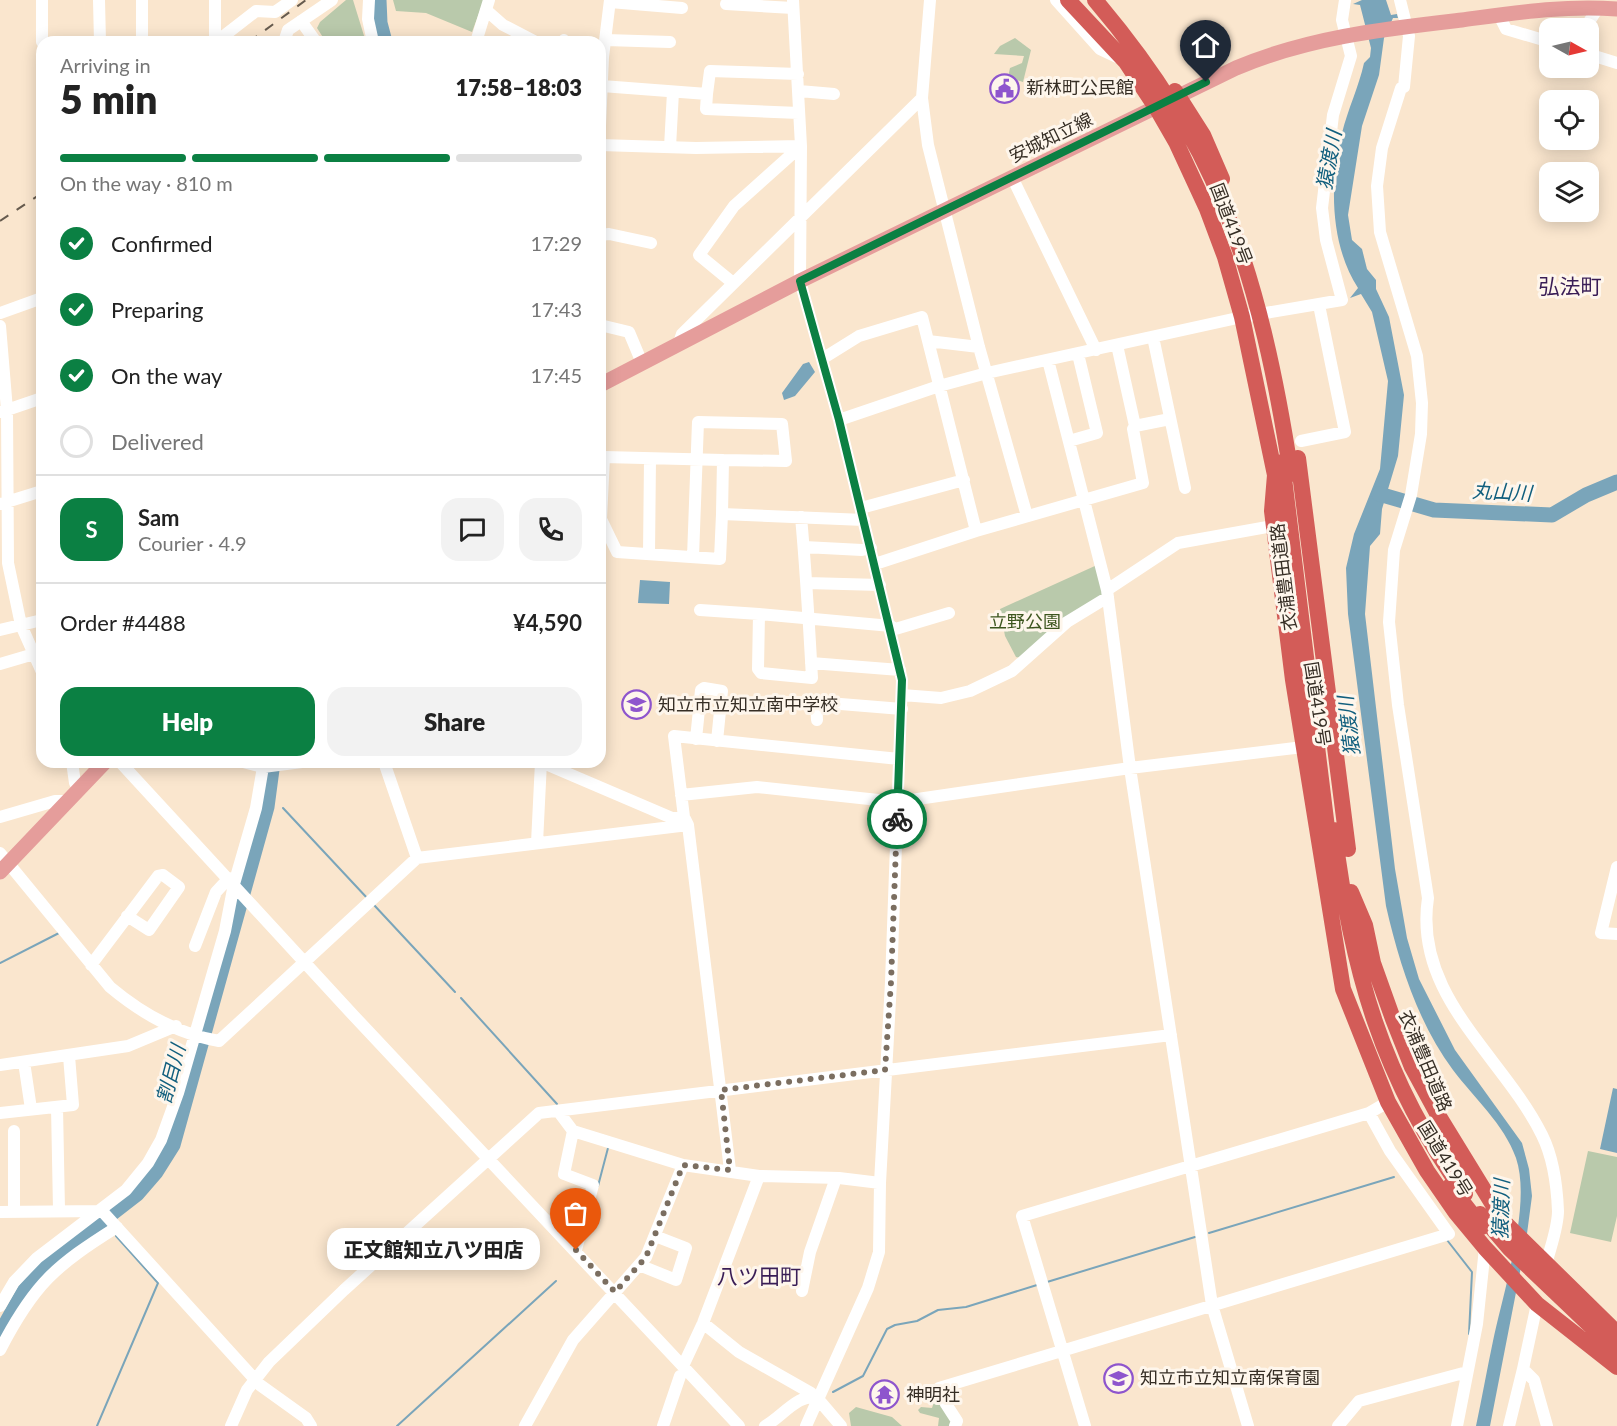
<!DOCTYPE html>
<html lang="en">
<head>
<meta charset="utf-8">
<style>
	:root { --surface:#fff; --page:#f2f2f2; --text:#222; --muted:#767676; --line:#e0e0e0; --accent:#0b8043 }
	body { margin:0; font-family:Lato,"Noto Sans JP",sans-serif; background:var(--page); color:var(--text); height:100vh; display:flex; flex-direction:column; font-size:22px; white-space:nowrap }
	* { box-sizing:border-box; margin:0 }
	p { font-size:20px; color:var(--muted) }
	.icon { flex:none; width:33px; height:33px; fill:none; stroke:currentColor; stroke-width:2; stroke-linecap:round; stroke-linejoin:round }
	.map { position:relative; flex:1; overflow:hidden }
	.side { position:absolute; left:36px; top:36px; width:570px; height:732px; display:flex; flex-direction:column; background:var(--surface); border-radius:18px; box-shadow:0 3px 15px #0003 }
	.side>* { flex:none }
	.needle { width:39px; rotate:98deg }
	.controls { position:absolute; left:1539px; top:18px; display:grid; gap:12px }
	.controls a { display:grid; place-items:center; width:60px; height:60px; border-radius:12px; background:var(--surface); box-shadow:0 3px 15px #0003; font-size:30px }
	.pin { position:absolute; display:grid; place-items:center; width:51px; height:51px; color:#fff; margin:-62px -26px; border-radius:50% 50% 50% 0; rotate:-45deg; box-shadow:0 0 6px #0007 }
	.pin .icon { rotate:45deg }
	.courier { position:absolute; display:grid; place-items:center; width:60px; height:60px; margin:-30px; border:4px solid #0b8043; border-radius:50%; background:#fff; color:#222; box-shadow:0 2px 8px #0007 }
	.bubble { position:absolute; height:42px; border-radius:18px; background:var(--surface); box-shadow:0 3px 15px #0003; font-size:20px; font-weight:800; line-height:42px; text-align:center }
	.summary em { font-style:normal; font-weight:800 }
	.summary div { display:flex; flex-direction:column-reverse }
	.summary { display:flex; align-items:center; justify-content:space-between; height:102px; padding:0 24px }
	h1 { font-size:39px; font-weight:800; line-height:45px }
	.bar { display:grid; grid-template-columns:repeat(4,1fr); gap:9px 6px; align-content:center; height:72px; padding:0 24px }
	.bar i { height:8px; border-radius:4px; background:var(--line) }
	.bar .selected { background:var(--accent) }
	.bar p { grid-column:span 4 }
	.line { display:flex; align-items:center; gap:15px; padding:0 24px; border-top:2px solid var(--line) }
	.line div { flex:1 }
	.round { display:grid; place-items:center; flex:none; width:63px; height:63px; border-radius:18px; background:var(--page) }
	ol { padding:0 24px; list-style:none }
	li { display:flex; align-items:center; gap:18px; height:66px }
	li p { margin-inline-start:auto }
	li .icon { padding:6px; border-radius:50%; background:var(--accent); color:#fff; stroke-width:4 }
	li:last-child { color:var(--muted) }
	li i { width:33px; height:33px; border:3px solid var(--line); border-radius:50% }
	.primary-button { display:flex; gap:12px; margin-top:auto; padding:12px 24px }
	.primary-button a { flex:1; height:69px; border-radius:18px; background:var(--accent); color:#fff; font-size:24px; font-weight:800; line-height:69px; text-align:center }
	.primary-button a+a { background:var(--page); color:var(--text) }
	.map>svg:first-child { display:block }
	.green { fill:#b9c9ab }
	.water { fill:#7aa5ba }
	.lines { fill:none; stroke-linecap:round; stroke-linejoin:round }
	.stream { stroke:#7aa5ba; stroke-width:2 }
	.river { stroke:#7aa5ba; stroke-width:15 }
	.minor { stroke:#fff; stroke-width:12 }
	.major { stroke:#e59d9b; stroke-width:15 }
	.highway { stroke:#d35c58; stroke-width:16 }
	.rail { stroke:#665b4e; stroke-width:2; stroke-dasharray:10 10; stroke-linecap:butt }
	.done { stroke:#7b6e60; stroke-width:6; stroke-dasharray:0 10.8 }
	.route { stroke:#0b8043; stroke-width:8 }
	.labels { text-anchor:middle; stroke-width:6; stroke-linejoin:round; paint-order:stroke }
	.poi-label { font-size:18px; fill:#362e25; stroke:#fef6ec; text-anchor:start }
	.street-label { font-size:18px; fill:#362e25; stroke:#fef6ec }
	.park-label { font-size:18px; fill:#3c551e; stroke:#fef6ec }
	.water-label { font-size:20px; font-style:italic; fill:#115f7e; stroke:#fef6ec }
	.quarter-label { font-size:21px; fill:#391d56; stroke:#fef6ec }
</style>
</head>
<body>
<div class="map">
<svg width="1617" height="1426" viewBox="0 0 1617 1426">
	<rect width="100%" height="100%" fill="#fae6ce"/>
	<path class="green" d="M346 0H353L365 39 361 42H326L317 28 320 22Z
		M393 0H484L472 32 426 13 396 11Z
		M1015 38 1031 50 1023 82 1008 77 1010 68 1022 63 1024 56 994 54 1000 46Z
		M1097 565 1106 596 1021 658 1016 657 1005 636 1000 609Z
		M1588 1151 1617 1157V1216L1611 1242 1570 1233Z
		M936 1396 952 1422 950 1426H938L939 1418 920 1413 918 1410 921 1407 932 1408Z
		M856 1407 892 1417 902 1426H851L849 1413Z"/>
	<path class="water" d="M1362 0H1386L1391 15 1397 14 1398 18H1393L1384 38 1379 75 1362 126 1348 215 1352 240 1362 249 1367 269 1376 280V289L1389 317 1404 395 1398 456 1382 509 1380 534 1370 546 1365 614 1395 869 1407 938 1419 979 1455 1050 1522 1143 1529 1169 1532 1196 1526 1241 1490 1426H1476C1482 1398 1487 1369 1493 1341 1503 1292 1532 1205 1516 1158 1504 1124 1474 1098 1453 1070 1418 1023 1399 963 1386 906L1348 614 1346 568 1354 534 1380 469 1388 381 1372 312 1361 294 1350 298 1358 288C1330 245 1329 182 1342 133 1348 109 1359 86 1364 63L1370 57 1371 48 1360 5 1353 4Z
		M809 362 815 372 795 396 784 400 782 393 803 364Z
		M640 580 670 582 669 604 638 603Z
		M1613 1088 1617 1089V1153L1600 1149Z"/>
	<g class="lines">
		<path class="stream" d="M267 807 272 806
			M283 808 368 899
			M374 905 455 992
			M0 963 59 933
			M461 998 557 1104
			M598 1186 608 1148
			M1209 1233 1394 1177
			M1447 1240 1472 1272 1469 1334
			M1047 1282 1195 1237
			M833 1392 863 1376 887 1329 895 1325 917 1321 938 1310 966 1307 1037 1285
			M97 1426 158 1283 116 1236
			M397 1426 556 1281"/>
		<path class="river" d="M379 0 380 23 385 42
			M1379 494 1434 510 1552 515 1586 495 1617 482
			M0 1334 24 1291 48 1263 137 1194 156 1172 173 1145 267 807 273 762"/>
		<path class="minor" d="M42 0V42
			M99 0 100 42
			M215 0V42
			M369 0 368 19 373 42
			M793 0 801 146 800 281 839 420 902 680 891 982 880 1183 879 1252 868 1288 806 1426
			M930 0 922 98 928 145 979 347 1027 516
			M1056 0 1100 49 1117 57
			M1400 0 1409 36 1404 87 1401 88 1382 148 1377 186 1380 232 1417 356 1422 403 1421 434 1411 495 1394 550 1389 622 1398 705 1428 898C1413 996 1503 1056 1542 1135 1553 1157 1557 1186 1558 1211 1558 1228 1550 1248 1546 1265
			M610 2 682 8
			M726 4 793 8
			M486 10 503 25 536 42
			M1499 15 1506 29 1550 42
			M301 21 316 42
			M1585 28 1598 8
			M606 40 670 42
			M142 42V0
			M216 42 256 11 275 12 292 0
			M284 42 288 30 332 0
			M476 42 489 0
			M563 42 564 40
			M1588 54 1617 63
			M602 86 707 94 710 71 798 74
			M799 91 834 94
			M707 94 706 109 799 113
			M600 126 603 57 610 0
			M600 145 696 148 801 146
			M670 147 673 92
			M1012 177 1096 350
			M600 235 609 234 651 243
			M733 283 699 255 734 206 801 146
			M0 313 42 298
			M600 325 629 332 642 363
			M0 326 7 410 8 563 21 625 42 672
			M1153 337 1185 488
			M928 341 979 347
			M679 343 682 334 922 98
			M822 359 859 336 922 317 976 531
			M1048 360 1107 590 1130 768 1212 1305 1248 1426
			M1 412 42 398
			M839 420 939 386 987 373 1242 317 1342 300 1326 240 1322 208 1333 115 1351 56 1342 20 1345 0
			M1135 426 1170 419
			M1069 441 1097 433 1078 354
			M1301 441 1345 432 1319 305
			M0 504 42 491
			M861 508 964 480
			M722 514 723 460 604 457 601 519 617 552 720 559 722 514 864 520
			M801 517C806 571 809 624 812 678L761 673 758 669 759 614 891 626
			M804 547 862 550 871 548
			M649 554 650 459
			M693 557 698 422 782 424 786 461 723 460
			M875 564 976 531 1143 483 1133 429 1135 426 1117 345
			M807 583 880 585
			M1107 590 1178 543 1273 526
			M700 610 759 614
			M0 630 42 620
			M892 630 949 613
			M811 663 900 670
			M0 664 34 654
			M902 695 941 698 970 691 1012 671 1067 622 1108 597
			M817 720 816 702 902 709
			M696 739 701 690 704 688 722 691 717 741
			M72 762 75 783 80 788
			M120 762 354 1016 739 1426
			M243 762 263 767 302 762
			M384 762 417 858
			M541 762 672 818 684 817
			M681 795 757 787 897 802 1130 768 1303 747
			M0 817 55 801H67
			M537 843 541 762
			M0 853 110 987C141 1013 178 1034 219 1041L417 858 688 825
			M1617 867 1601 933 1617 934
			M195 946 216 892 229 878
			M91 965 158 876 163 875 179 887 149 930 127 916
			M24 1062 31 1109
			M0 1065 128 1046 176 1026
			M57 1107 59 1210
			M558 1111 573 1131 683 1165
			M0 1113 73 1105 69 1056
			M14 1131V1210
			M573 1131 564 1174 593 1185 576 1250
			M730 1170 688 825 684 817 674 736 899 759
			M102 1211 260 1385 306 1418 311 1426
			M0 1212 101 1211
			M639 1265 676 1280 686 1248 655 1236
			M802 1291 810 1252 836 1178
			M1537 1304 1523 1369 1534 1380 1547 1426
			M0 1306 14 1282 37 1258 126 1190 148 1163 161 1140 178 1093 225 931 234 884 256 808 263 767
			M703 1323 739 1352 811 1393V1396
			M0 1350C34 1284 55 1266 117 1227
			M683 1366 703 1323 759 1176
			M818 1399 841 1426
			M231 1426 247 1390 269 1362 344 1290 539 1113 1171 1035
			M525 1426 573 1340 646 1257 683 1165 759 1176 839 1178 880 1183
			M663 1426 680 1376
			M765 1426C781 1418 799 1392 818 1398
			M955 1426 957 1421 946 1404 939 1388 1449 1234 1390 1151 1369 1113
			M1085 1426 1022 1216 1369 1113 1388 1102
			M1338 1426 1359 1401 1467 1372
			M1457 1426 1477 1324 1485 1248
			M1509 1426 1523 1369"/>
		<path class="major" d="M600 385 800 281 1236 68C1309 37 1384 29 1462 20 1514 13 1565 5 1617 9
			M0 872 105 762"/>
		<path class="highway" d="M1068 0 1126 62 1157 109 1176 142 1207 209 1225 257 1242 317 1275 475 1272 511 1293 680 1343 989 1388 1102 1427 1171 1456 1213 1485 1248 1537 1304 1617 1367
			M1095 0C1146 60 1194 131 1223 204 1258 289 1277 383 1291 474
			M1175 91 1203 135 1222 179
			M1298 458 1348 849
			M1282 462 1329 844
			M1334 830C1351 968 1382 1080 1465 1194
			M1351 892 1365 925 1373 963 1393 1019 1412 1067 1438 1115 1503 1221 1617 1333
			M1450 1186 1482 1227
			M1480 1214 1510 1249 1617 1351"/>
		<path class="rail" d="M249 42 306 0
			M0 221 42 193"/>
	</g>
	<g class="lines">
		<path class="done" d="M576 1250 615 1292 646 1257 683 1165 730 1170 721 1090 885 1070 891 982 897 819"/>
		<path class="route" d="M897 819 902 680 839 420 800 281 1206 82"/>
	</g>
	<defs>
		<symbol id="civic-ring" viewBox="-11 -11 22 22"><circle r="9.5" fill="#fef6ec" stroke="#8e55cd" stroke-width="1.5"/><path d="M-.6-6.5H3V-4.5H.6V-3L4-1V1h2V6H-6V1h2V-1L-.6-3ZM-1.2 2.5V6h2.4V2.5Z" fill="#8e55cd"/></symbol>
		<symbol id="school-ring" viewBox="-11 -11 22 22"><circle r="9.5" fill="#fef6ec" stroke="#8e55cd" stroke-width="1.5"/><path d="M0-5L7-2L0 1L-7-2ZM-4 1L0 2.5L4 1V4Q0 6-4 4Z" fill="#8e55cd"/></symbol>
		<symbol id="temple-ring" viewBox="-11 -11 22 22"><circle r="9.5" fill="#fef6ec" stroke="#8e55cd" stroke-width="1.5"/><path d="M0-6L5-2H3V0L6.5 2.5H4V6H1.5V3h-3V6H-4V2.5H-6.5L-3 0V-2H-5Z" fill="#8e55cd"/></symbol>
	</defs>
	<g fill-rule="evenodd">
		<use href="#civic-ring" x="988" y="72" width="33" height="33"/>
		<use href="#school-ring" x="620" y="688" width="33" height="33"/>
		<use href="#school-ring" x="1102" y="1362" width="33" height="33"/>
		<use href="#temple-ring" x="868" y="1378" width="33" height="33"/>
	</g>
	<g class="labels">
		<g class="poi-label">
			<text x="1026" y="94">新林町公民館</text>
			<text x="658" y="711">知立市立知立南中学校</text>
			<text x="1140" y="1384">知立市立知立南保育園</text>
			<text x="906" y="1401">神明社</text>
		</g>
		<g class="street-label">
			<text transform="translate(1051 138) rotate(-26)" y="6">安城知立線</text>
			<text transform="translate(1231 224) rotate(69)" y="6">国道419号</text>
			<text transform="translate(1284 577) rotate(-97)" y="6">衣浦豊田道路</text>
			<text transform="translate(1317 704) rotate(81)" y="6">国道419号</text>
			<text transform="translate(1425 1061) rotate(67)" y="6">衣浦豊田道路</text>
			<text transform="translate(1445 1159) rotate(58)" y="6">国道419号</text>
		</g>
		<g class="park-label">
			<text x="1025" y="628">立野公園</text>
		</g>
		<g class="water-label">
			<text transform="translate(1329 160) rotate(-80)" y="7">猿渡川</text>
			<text transform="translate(1502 492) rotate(3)" y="7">丸山川</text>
			<text transform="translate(1349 726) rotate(-97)" y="7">猿渡川</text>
			<text transform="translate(171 1074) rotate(-75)" y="7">割目川</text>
			<text transform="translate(1501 1209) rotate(-88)" y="7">猿渡川</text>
		</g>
		<g class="quarter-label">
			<text x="1570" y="294">弘法町</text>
			<text x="759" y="1284">八ツ田町</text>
		</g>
	</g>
</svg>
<div class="controls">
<a><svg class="needle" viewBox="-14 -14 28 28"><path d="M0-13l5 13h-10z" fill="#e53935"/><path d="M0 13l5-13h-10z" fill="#767676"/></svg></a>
<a><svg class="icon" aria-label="locate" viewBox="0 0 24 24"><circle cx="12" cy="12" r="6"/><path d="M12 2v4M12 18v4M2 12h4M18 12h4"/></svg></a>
<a><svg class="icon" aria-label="layers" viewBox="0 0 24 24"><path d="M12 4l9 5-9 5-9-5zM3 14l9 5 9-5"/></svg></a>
</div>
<div class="pin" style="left:576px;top:1250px;background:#ea580c"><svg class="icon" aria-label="bag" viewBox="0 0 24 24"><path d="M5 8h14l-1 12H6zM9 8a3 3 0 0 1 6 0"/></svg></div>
<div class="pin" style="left:1206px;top:82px;background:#1f2937"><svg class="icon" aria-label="home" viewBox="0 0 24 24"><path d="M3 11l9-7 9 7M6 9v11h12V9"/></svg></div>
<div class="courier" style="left:897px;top:819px"><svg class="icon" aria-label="bike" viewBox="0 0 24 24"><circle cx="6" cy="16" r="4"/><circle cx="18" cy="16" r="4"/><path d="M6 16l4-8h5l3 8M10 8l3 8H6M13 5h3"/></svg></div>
<div class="bubble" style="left:327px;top:1228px;width:213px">正文館知立八ツ田店</div>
<section class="side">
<div class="summary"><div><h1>5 min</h1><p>Arriving in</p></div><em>17:58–18:03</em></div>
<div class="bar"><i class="selected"></i><i class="selected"></i><i class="selected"></i><i></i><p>On the way · 810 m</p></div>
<ol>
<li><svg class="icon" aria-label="check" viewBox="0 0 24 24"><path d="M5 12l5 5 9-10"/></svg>Confirmed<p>17:29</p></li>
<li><svg class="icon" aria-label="check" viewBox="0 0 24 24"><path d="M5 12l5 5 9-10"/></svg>Preparing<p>17:43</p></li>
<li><svg class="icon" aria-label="check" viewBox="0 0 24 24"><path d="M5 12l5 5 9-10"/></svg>On the way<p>17:45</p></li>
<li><i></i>Delivered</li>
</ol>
<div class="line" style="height:108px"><b class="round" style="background:var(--accent);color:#fff">S</b><div><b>Sam</b><p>Courier · 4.9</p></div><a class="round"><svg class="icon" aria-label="chat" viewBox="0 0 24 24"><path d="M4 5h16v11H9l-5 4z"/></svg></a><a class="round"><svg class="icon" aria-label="phone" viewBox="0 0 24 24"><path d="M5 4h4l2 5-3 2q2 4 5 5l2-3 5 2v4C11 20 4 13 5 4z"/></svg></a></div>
<div class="line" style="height:78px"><div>Order #4488</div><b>¥4,590</b></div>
<div class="primary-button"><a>Help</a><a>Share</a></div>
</section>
</div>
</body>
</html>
